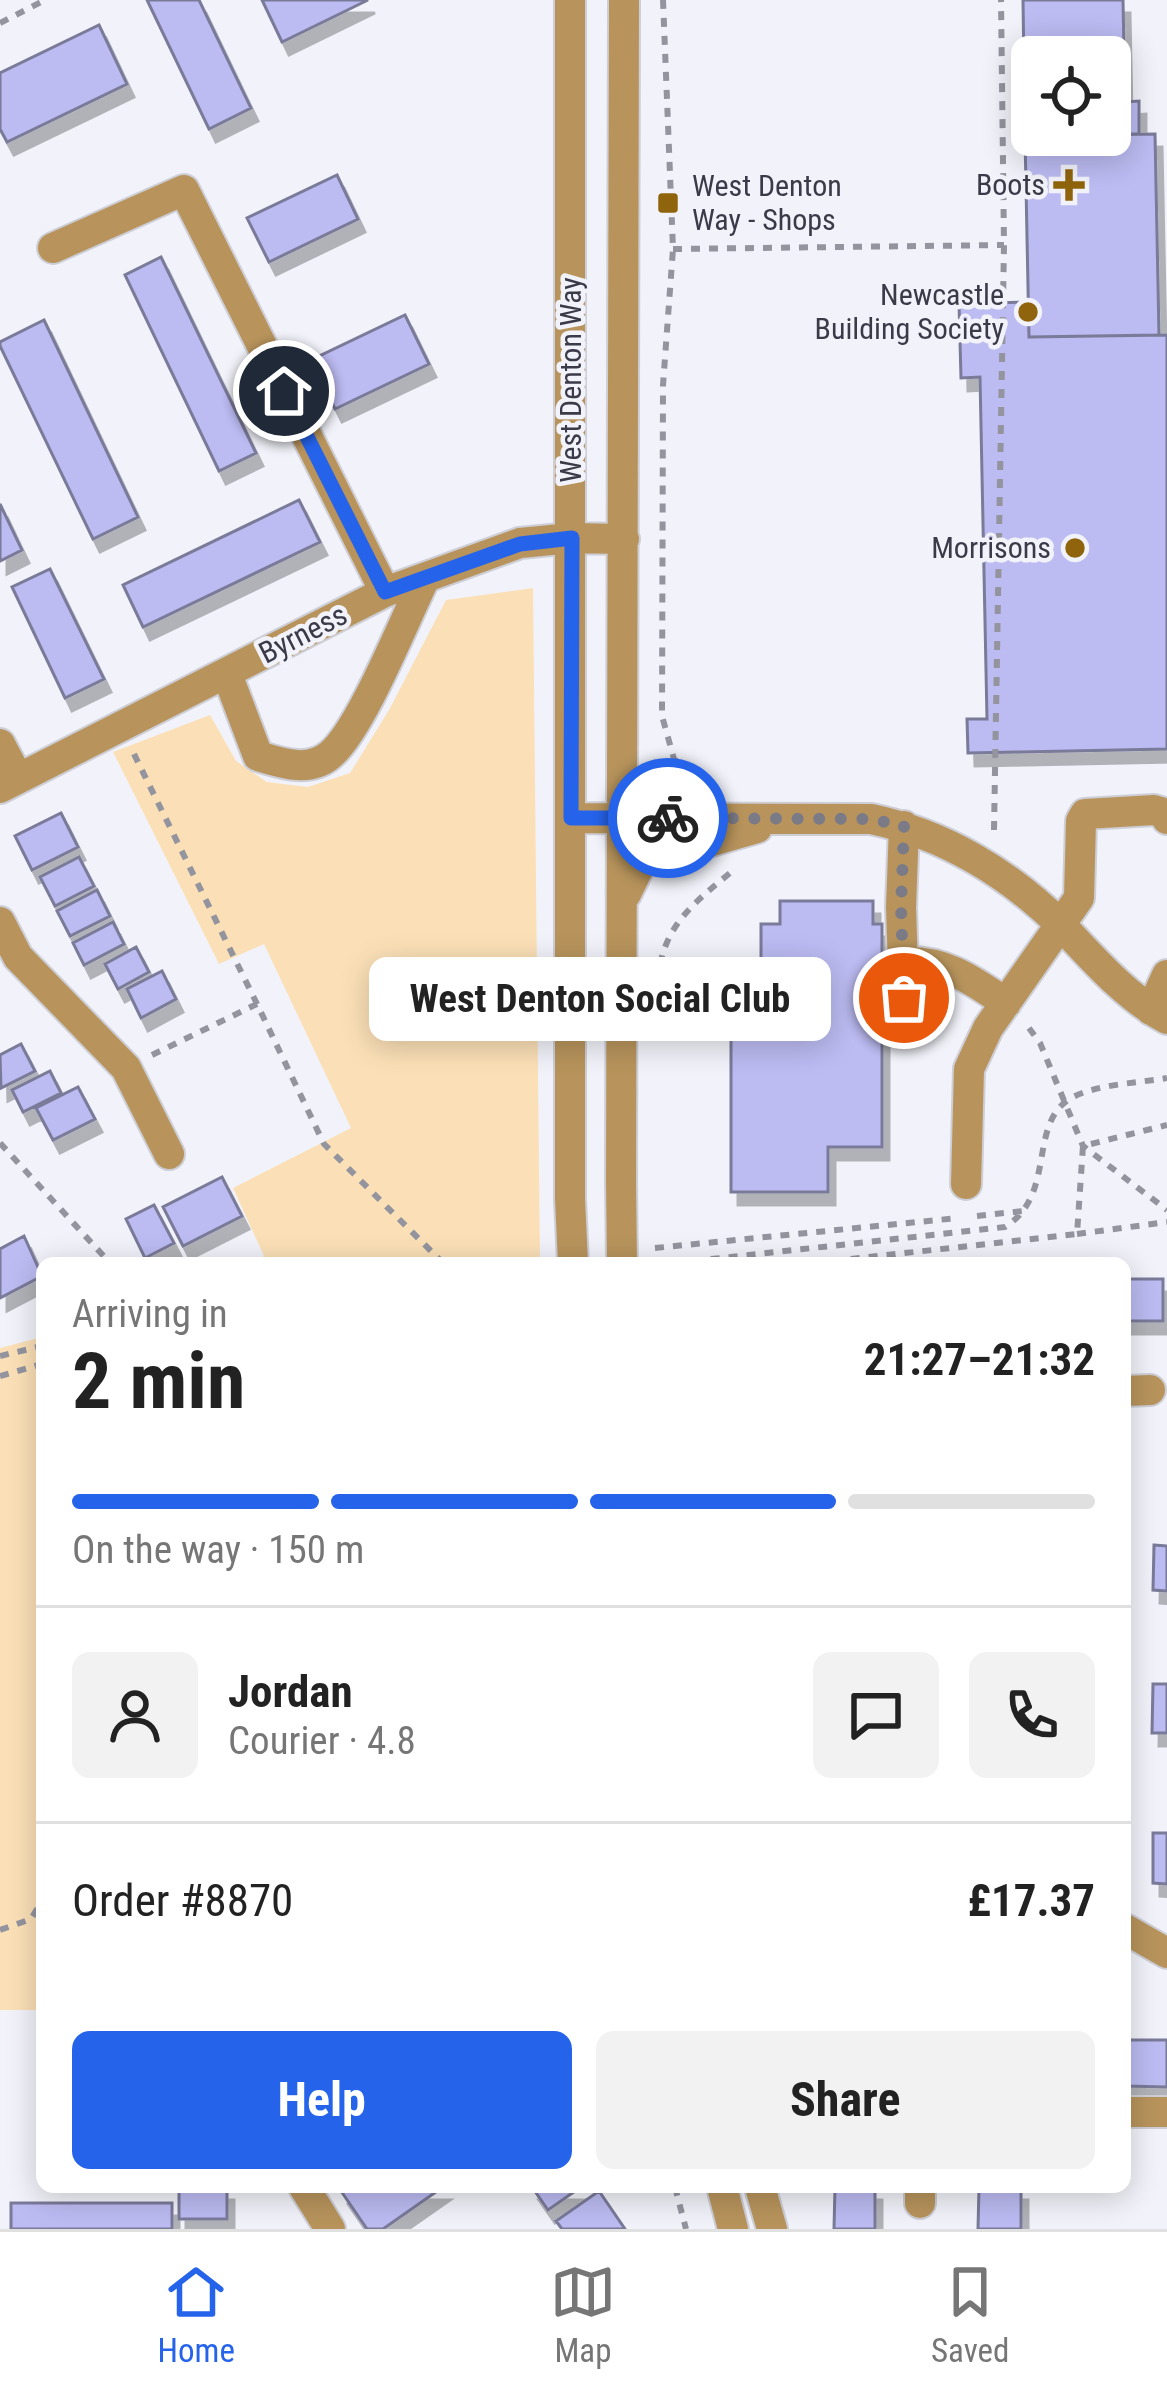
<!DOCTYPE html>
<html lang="en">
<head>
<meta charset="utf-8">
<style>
	:root { --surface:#fff; --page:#f2f2f2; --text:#222; --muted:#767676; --line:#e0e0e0; --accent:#2563eb }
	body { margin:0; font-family:"Roboto Condensed",sans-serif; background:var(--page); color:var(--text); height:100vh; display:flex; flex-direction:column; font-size:45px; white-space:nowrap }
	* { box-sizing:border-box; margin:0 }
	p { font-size:39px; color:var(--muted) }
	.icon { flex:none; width:66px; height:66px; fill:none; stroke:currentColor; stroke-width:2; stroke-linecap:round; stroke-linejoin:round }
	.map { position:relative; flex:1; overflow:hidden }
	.panel { position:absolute; left:36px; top:1257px; width:1095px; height:936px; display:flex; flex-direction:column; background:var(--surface); border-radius:18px; box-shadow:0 6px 30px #0003 }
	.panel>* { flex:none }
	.tools { position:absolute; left:1011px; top:36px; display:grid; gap:24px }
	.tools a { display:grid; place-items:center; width:120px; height:120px; border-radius:18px; background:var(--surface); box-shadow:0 6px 30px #0003; font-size:60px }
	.pin { position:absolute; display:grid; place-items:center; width:102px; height:102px; color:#fff; margin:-51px; border:6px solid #fff; border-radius:50%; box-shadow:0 3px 12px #0007 }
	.courier { position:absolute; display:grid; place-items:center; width:120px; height:120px; margin:-60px; border:9px solid #2563eb; border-radius:50%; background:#fff; color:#222; box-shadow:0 3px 15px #0007 }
	.bubble { position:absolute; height:84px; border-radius:18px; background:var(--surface); box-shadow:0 6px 30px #0003; font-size:39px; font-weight:700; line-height:84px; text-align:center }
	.summary em { font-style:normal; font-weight:700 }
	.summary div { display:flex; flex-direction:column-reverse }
	.summary { display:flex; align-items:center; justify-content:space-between; height:204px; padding:0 36px }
	h1 { font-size:78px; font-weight:700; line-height:90px }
	.bar { display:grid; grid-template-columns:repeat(4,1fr); gap:18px 12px; align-content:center; height:144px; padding:0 36px }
	.bar i { height:15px; border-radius:9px; background:var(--line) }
	.bar .active { background:var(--accent) }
	.bar p { grid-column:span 4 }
	.line { display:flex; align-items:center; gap:30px; padding:0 36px; border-top:3px solid var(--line) }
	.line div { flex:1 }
	.round { display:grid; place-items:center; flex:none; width:126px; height:126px; border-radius:18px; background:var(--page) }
	.primary-button { display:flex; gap:24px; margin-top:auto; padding:24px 36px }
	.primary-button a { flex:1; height:138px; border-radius:18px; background:var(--accent); color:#fff; font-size:48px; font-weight:700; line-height:138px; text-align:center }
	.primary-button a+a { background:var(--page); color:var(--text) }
	.tabs { display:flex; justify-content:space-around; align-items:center; height:168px; border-top:3px solid var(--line); background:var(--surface); font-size:33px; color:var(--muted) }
	.tabs a { display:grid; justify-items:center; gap:6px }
	.tabs .active { color:var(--accent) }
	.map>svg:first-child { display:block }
	.green { fill:#fbe0b7 }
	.building { fill:#bcbbf2; stroke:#7a7a99; stroke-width:3; filter:url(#shadow) }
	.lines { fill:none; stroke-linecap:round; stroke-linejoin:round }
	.minor-casing { stroke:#cdced6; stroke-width:34 }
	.path { stroke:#93949e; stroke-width:6; stroke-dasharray:9 9; stroke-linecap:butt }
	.minor { stroke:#b8945c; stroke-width:30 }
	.minor-bridge-casing { stroke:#cdced6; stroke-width:34; stroke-linecap:butt }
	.minor-bridge { stroke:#b8945c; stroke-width:30 }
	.done { stroke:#7a7b86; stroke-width:12; stroke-dasharray:0 21.6 }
	.route { stroke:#2563eb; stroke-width:15 }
	.poi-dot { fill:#8f640c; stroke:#f2f3fa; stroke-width:4.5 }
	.labels { text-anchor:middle; stroke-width:9; stroke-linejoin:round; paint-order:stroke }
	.poi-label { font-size:30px; fill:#3a3a48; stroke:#f2f3fa; text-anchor:end }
	.street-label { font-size:30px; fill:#3a3a48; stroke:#f2f3fa }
</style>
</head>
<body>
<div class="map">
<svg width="1167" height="2229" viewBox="0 0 1167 2229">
	<defs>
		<filter id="shadow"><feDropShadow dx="7" dy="13" stdDeviation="0" flood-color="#0004"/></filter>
	</defs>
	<rect width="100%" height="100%" fill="#f2f3fa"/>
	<path class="green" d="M533 588 540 1263H252L264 1256 233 1188 351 1128 264 944 219 964 113 752 210 715 236 761 267 782 308 787 350 773 389 710 446 600Z
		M42 1337V2010H0V1348Z"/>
	<path class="building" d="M147 0H199L251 108 209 129Z
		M262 0H368L282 42Z
		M1023 0H1123L1125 102 1139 101V134H1110V57H1032V135H1071L1025 136Z
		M99 25 127 84 7 142 0 129V73Z
		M1155 134 1159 335 1029 337 1025 136Z
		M337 175 358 219 269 262 247 218Z
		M161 257 256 453 219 471 125 275Z
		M1028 302 1029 337 1167 335V749L968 753 967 719H987L980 377 961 378 959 304Z
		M405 315 429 364 335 409 311 360Z
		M44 320 138 517 93 539 0 346V342Z
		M299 500 320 542 143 627 123 585Z
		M0 504 22 550 0 561Z
		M50 569 104 679 65 698 12 587Z
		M61 813 78 847 32 870 15 836Z
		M79 857 94 886 55 906 40 877Z
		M97 890 110 916 70 936 57 911Z
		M780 901H873V924H882V1147H828V1192H731V1006H761V924H780Z
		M113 922 124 944 84 965 73 943Z
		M136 947 149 972 118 989 105 964Z
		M162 971 176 999 141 1018 127 989Z
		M21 1044 35 1071 1 1088 0 1055Z
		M50 1071 61 1093 23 1112 12 1090Z
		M78 1087 95 1119 53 1140 36 1108Z
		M222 1177 242 1216 183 1246 163 1207Z
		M154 1205 174 1243 145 1258 126 1219Z
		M24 1236 42 1276 0 1298V1249Z
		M1125 1279H1163V1321H1125Z
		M1154 1545 1167 1546V1591L1153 1590Z
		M1153 1684H1167V1733H1152Z
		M1153 1833H1167V1884L1153 1883Z
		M1125 2040H1167V2087L1125 2086Z
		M179 2187H227V2219H179Z
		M347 2187H443L383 2229H367L341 2191Z
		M532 2187H581L548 2210Z
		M835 2187H875V2229H834Z
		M979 2187H1021V2229H978Z
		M599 2191 625 2229H562L556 2221Z
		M11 2203H172V2229H11Z"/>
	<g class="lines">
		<defs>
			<path id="minor" d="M570 0V1199
				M53 248 184 190 385 592
				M227 674 258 756C281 763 309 773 330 755 361 730 405 618 425 578
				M0 744 18 778
				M0 788 385 592 520 543 572 538 624 539
				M571 818 871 819C944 834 1010 874 1063 927 1094 960 1127 998 1167 1019
				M626 894 642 861 757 828
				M0 922 18 957 126 1068 169 1154
				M902 962C945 960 972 980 1006 1003
				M904 998 901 907 904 826
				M1151 1010 1167 975
				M621 1182 624 0
				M966 1184 969 1069 988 1028 1079 898 1081 821 1085 814 1154 810 1164 813 1167 819
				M1125 1391 1150 1390
				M1125 1929 1167 1953
				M1125 2112H1167
				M304 2187 330 2229
				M722 2187 733 2229
				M760 2187 772 2229
				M920 2187V2203"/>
		</defs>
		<use href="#minor" class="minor-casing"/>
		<path class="path" d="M663 0 673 249 663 385 662 716 674 759 704 784
			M0 23 45 0
			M673 249 1004 245
			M134 754 257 1004
			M994 830 1004 245 1001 0
			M658 982C661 929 691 905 730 873
			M1029 1028 1040 1043 1083 1146 1167 1210
			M152 1055 257 1004 324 1144 443 1263
			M0 1143 110 1263
			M977 1216 1023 1211
			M1077 1234 1167 1222
			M655 1248 958 1218
			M514 1263 540 1260
			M675 1263 1005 1227C1058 1194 1026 1122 1073 1097 1099 1084 1138 1083 1167 1078
			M815 1263 1077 1234 1083 1146 1167 1125
			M0 1356 42 1346
			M0 1376 42 1364
			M0 1930 31 1919 42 1901
			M675 2187 686 2229"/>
		<use href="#minor" class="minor"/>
		<defs>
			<path id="minor-bridge" d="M621 1182 622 1263
				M570 1199 573 1263"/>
		</defs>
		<use href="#minor-bridge" class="minor-bridge-casing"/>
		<use href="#minor-bridge" class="minor-bridge"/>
	</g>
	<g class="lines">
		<path class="done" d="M668 818 871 819 904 826 901 907 904 998"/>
		<path class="route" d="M284 391 385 592 520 544 572 538 571 818H668"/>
	</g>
	<g class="poi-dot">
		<path d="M1063 167h12v12h12v12h-12v12h-12v-12h-12v-12h12z"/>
		<rect x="656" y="191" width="24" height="24" rx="6"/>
		<circle cx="1028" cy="312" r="12"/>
		<circle cx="1075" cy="548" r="12"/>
	</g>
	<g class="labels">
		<g class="poi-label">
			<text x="1045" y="195">Boots</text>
			<text x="692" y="196" text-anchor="start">West Denton<tspan x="692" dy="34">Way - Shops</tspan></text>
			<text x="1004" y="305">Newcastle<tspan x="1004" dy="34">Building Society</tspan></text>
			<text x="1051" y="558">Morrisons</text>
		</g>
		<g class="street-label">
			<text transform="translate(571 380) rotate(-90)" y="10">West Denton Way</text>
			<text transform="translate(303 634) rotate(-27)" y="10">Byrness</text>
		</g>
	</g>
</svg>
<div class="tools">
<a><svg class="icon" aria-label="locate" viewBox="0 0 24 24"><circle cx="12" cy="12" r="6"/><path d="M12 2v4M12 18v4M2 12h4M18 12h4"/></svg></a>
</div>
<div class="pin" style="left:904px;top:998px;background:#ea580c"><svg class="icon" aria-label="bag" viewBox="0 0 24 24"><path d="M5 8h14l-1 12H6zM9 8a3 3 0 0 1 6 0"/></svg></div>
<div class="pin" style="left:284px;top:391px;background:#1f2937"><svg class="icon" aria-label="home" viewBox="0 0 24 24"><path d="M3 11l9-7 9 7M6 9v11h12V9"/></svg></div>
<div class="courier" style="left:668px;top:818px"><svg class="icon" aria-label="bike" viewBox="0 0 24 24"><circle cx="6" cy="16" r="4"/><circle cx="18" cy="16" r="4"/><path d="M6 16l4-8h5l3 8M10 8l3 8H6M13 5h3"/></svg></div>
<div class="bubble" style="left:369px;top:957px;width:462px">West Denton Social Club</div>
<section class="panel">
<div class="summary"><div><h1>2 min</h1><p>Arriving in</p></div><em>21:27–21:32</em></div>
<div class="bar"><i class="active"></i><i class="active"></i><i class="active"></i><i></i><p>On the way · 150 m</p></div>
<div class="line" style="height:216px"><a class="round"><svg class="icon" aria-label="person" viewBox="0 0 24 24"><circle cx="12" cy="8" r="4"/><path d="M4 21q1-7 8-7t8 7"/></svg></a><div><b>Jordan</b><p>Courier · 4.8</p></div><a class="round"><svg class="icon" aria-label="chat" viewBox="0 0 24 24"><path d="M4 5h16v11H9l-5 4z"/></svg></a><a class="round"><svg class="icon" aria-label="phone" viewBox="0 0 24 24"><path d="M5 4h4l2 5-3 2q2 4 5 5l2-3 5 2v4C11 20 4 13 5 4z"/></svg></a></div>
<div class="line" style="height:156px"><div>Order #8870</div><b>£17.37</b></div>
<div class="primary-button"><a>Help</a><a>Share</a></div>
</section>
</div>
<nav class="tabs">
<a class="active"><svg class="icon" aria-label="home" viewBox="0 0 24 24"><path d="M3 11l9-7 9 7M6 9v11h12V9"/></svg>Home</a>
<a><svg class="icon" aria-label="map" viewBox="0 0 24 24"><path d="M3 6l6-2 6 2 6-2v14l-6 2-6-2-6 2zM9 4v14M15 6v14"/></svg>Map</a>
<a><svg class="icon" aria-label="saved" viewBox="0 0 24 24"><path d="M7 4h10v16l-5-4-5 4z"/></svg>Saved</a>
</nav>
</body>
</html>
